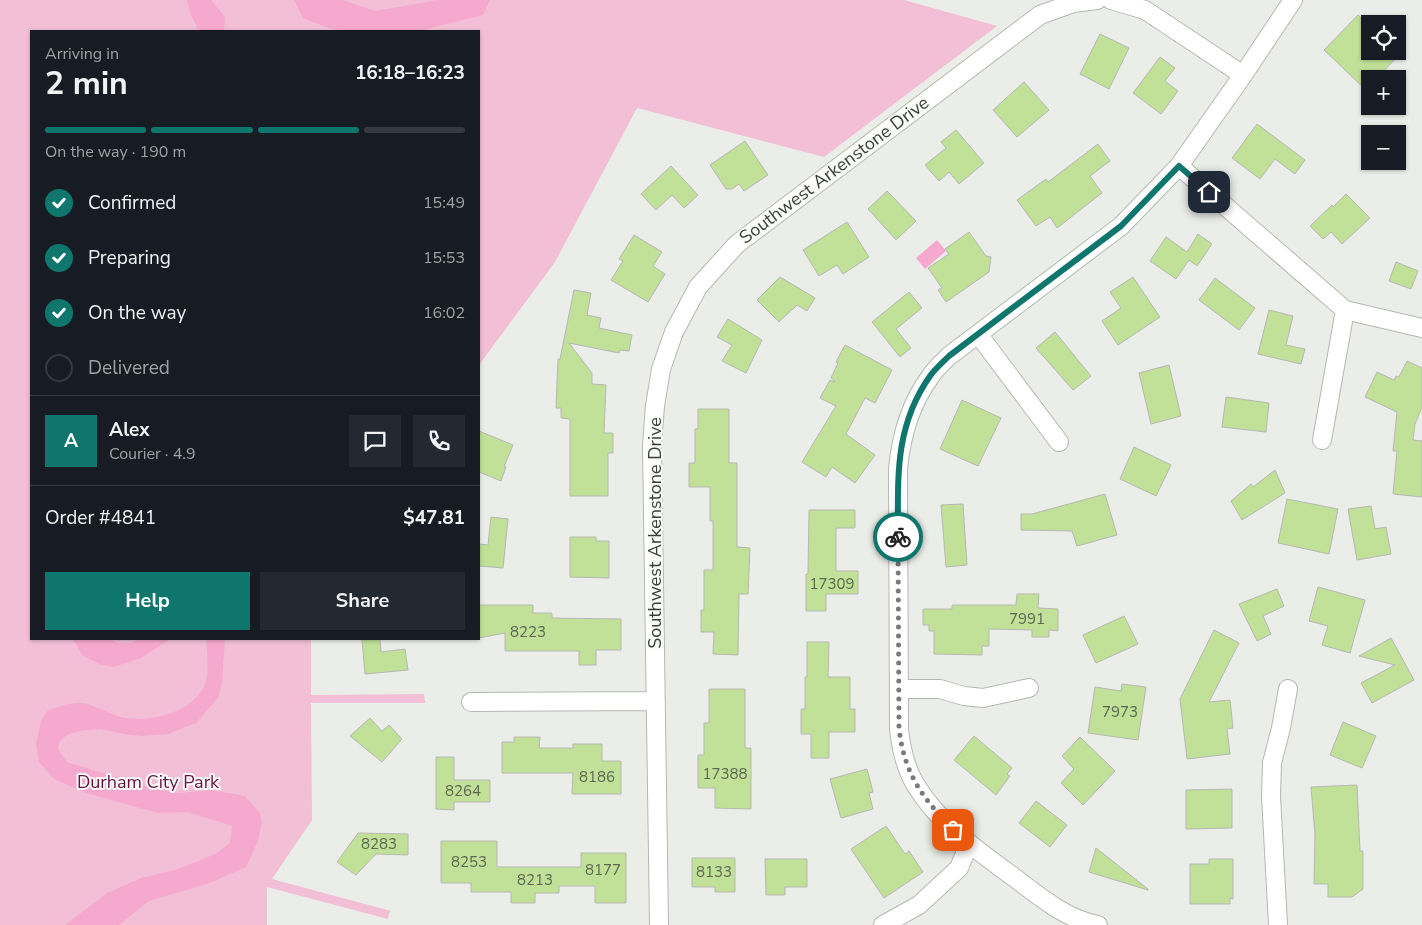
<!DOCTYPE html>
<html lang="en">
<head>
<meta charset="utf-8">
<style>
	:root { --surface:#171b24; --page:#242831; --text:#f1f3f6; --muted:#9ea1a6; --line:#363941; --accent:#0f766e }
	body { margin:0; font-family:"Nunito Sans",sans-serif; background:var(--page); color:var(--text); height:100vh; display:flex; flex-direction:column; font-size:19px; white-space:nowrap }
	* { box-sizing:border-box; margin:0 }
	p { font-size:16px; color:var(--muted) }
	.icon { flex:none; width:28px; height:28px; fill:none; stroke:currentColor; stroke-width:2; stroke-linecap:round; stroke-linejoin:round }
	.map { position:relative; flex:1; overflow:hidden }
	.panel { position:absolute; left:30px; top:30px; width:450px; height:610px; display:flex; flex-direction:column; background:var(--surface); border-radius:0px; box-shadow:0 1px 4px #0004 }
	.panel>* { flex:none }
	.buttons { position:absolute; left:1361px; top:15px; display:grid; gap:10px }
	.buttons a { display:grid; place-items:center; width:45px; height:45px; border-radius:0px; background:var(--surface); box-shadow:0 1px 4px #0004; font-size:25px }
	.pin { position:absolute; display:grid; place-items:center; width:42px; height:42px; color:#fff; margin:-21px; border-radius:10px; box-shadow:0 2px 8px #0006 }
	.courier { position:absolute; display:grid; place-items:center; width:50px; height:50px; margin:-25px; border:4px solid #0f766e; border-radius:50%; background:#fff; color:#222; box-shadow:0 1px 6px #0007 }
	.overview em { font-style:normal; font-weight:700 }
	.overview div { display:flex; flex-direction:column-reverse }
	.overview { display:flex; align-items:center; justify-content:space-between; height:85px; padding:0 15px }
	h1 { font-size:32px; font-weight:700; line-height:38px }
	.bar { display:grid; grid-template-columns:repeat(4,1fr); gap:8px 5px; align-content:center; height:60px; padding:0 15px }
	.bar i { height:6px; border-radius:4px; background:var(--line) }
	.bar .on { background:var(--accent) }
	.bar p { grid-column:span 4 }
	.line { display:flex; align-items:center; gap:12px; padding:0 15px; border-top:1px solid var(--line) }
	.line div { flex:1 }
	.round { display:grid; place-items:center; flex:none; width:52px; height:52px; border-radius:0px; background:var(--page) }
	ol { padding:0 15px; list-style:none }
	li { display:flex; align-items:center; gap:15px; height:55px }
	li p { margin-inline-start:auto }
	li .icon { padding:5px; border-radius:50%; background:var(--accent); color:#fff; stroke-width:4 }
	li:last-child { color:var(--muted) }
	li i { width:28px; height:28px; border:2px solid var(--line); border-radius:50% }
	.button { display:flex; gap:10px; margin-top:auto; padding:10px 15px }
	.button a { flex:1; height:58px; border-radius:0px; background:var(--accent); color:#fff; font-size:20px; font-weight:700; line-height:58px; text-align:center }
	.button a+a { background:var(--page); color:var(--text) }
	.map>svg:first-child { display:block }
	.green { fill:#f2bfd7 }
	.water { fill:#f6a9ce }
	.building { fill:#c1e198; stroke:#b6b8b3 }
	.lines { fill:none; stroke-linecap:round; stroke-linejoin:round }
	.minor-casing { stroke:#b5b7b2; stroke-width:20 }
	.minor { stroke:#fff; stroke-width:18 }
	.done { stroke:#797b78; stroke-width:5; stroke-dasharray:0 9 }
	.route { stroke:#0f766e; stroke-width:6 }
	.labels { text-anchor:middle; stroke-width:4; stroke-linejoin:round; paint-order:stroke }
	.number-label { font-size:15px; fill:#5d6652 }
	.street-label { font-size:18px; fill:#3c3d3b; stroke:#f8fbf5 }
	.park-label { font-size:18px; fill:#6a1248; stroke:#f8fbf5 }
</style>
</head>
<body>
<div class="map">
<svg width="1422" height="925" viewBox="0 0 1422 925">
	<rect width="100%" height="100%" fill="#ebeee8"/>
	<path class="green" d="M0 0H904L997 26 824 157 637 108 555 262 479 365V31H31V639H311V695L424 694 425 703H311L312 820 272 879 391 911 389 913 388 919 267 887V925H0Z"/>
	<path class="water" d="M187 0H211L225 17 224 31H199L191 15Z
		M294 0H343L375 11 438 0H490L483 15 419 31H350L331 29 303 18Z
		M937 240 946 251 925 269 916 258Z
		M73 639H111L117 643H132L138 639H170L141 658 114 667 99 664 82 655Z
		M206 639H225L222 683 218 698 196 723 168 734 143 736 124 734 100 729 80 731 67 735 59 742 58 749 67 762 152 788 179 793 210 790 245 796 260 813 262 821 258 841 246 867 210 883 149 901 119 925H65L107 893 141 878 175 870 201 860 217 853 230 843 232 826 187 812 158 813 86 793 54 779 39 762 36 744 41 721 48 710C57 708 68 703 78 703 91 702 109 714 121 717 149 724 197 712 206 681 209 671 207 650 206 639Z"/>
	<path class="building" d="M1358 15 1370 26V51H1403L1376 79H1370V85L1366 90 1324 50Z
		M1100 34 1129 48 1109 89 1080 74Z
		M1160 57 1175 68 1165 81 1178 91 1161 114 1133 93Z
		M1024 82 1049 110 1017 137 993 110Z
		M1257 124 1305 160 1295 174 1275 159 1260 179 1232 158Z
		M956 130 984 163 959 184 949 172 939 181 925 165 946 148 941 142Z
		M745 141 768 175 744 191 739 184 732 189H726L710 165Z
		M1098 144 1110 161 1090 176 1102 193 1057 228 1050 217 1036 226 1017 200 1046 179 1048 182Z
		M671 166 698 195 684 208 672 195 656 210 641 194Z
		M887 191 916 221 896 240 868 209Z
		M1346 194 1370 218 1342 244 1331 232 1323 239 1310 226 1332 205 1333 207Z
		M847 222 869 257 843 274 837 265 819 276 803 250Z
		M969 232 986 256 991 257 989 272 946 302 938 290 942 288 928 268 949 254 945 249Z
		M1198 234 1212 244 1197 266 1189 260 1176 279 1150 261 1166 237 1187 252Z
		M634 235 662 252 653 266 665 274 648 302 611 280 623 261 619 259Z
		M1396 262 1418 271 1411 289 1389 281Z
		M780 277 815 298 807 311 797 305 779 322 757 300Z
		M1133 277 1160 317 1118 345 1102 321 1121 308 1110 292Z
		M1215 278 1255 308 1239 330 1199 300Z
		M574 290 591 293 587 315 601 318 599 328 632 335 629 351 620 350 619 353 569 343 592 373V384L606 385 604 433H613V453H608V496H570V419L561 418V408H556L558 359H560Z
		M909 292 922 308 896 329 911 348 900 357 872 322Z
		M1269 310 1293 316 1286 345 1305 349 1301 364 1258 354Z
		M728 319 762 340 746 373 722 361 732 345 717 337Z
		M1055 332 1091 376 1073 390 1036 348Z
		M845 345 892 370 875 403 865 398 846 434 875 455 855 483 832 467 826 477 802 462 836 406 820 398 830 380 834 382 835 381 831 378 838 363 836 362Z
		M1407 361 1422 368V407L1415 424 1413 440 1422 441V497L1393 494 1397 451H1393L1397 412 1365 397 1377 372 1394 380 1396 376 1399 377Z
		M1169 365 1181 416 1151 424 1139 373Z
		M1226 397 1269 403 1266 432 1222 427Z
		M962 400 1001 418 978 466 940 449Z
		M698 409H729V463H737V547L750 548 748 594H739L738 655 713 654 714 632H701V610H704V570H713V521H710V487H689V463H695V429H698Z
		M479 431 513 445 504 467H506L501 481 479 472Z
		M1134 447 1171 465 1156 496 1120 479Z
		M1275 470 1285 493 1242 520 1231 501 1251 484 1253 487Z
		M1105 494 1117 535 1077 546 1072 531 1021 530V514H1032Z
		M1287 499 1338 509 1329 554 1278 543Z
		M963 504 967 565 946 567 941 505Z
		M1371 506 1375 529 1386 527 1391 554 1357 560 1348 509Z
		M809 510H855V528H836V571H858V594H826V611H806V574H808Z
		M491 517 508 519 503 568 479 566V544L488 545Z
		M570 537H596V541H609V578L570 577Z
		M1318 587 1365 600 1350 653 1322 645 1328 626 1309 621Z
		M1277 589 1284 606 1263 616 1271 634 1257 641 1239 604Z
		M1017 594H1039L1038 608 1058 609V631L1049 630V637H1032V630L989 629V646H982V655L934 654V631H929V625H923V609H952V605H1016Z
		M479 605H533V613H552V618L621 619V650H596V665H579V651H505V633L479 638Z
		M1124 616 1138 644 1096 663 1083 635Z
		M1214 630 1239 643 1209 702 1230 700 1233 728 1227 729 1230 754 1187 759 1180 699Z
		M1391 638 1414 680 1372 703 1361 683 1395 665 1359 656Z
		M380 639 381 652 405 649 408 670 365 674 362 640Z
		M807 642H829L828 677H850V709H855V732H829V758H811V734H801V709H805V677H807Z
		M1122 684 1146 687 1138 740 1088 733 1095 687 1121 691Z
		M709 689H745V748H751V809L715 808V788H698V755H704V723H709Z
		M370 718 382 731 389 725 402 739 382 762 350 736Z
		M1343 722 1376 736 1362 768 1330 755Z
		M974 736 1012 768 1007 774 1010 776 996 795 954 760Z
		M514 737H540L539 748H573V744H602V761H621V794H572L573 773H502V742H514Z
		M1080 737 1115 771 1083 805 1061 783 1074 769 1062 756Z
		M436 757H454V780H490V802H454V810L436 809Z
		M867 769 873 792 869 793 873 809 841 818 830 779Z
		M1357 785 1360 851H1363V889L1352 897H1328V884H1314L1315 835 1311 787Z
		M1232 789V828L1186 829V790Z
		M1036 801 1067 825 1050 847 1019 823Z
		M886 826 905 854 909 851 923 872 884 898 851 849Z
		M358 833 408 834V855L376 854 356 875 337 862Z
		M441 841H497V867H581V853H626V903H595V886H559V893H535V903H511V892H471V883H441Z
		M1096 848 1148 889V890L1089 872Z
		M692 858H735V892H715V887H692Z
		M765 859H807V887H785V895H766Z
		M1209 859H1233V899L1230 898V904H1190V864H1209Z"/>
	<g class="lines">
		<defs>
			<path id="minor" d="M1111 0 1145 10 1243 75
				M1179 166 1345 310 1422 328
				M978 334 1059 442
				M1322 440 1345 310
				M899 689H940L964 696 983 698 1029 688
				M471 702 656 701
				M659 925 652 445 655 406 661 369 674 332 698 287 737 244 1040 15 1073 3 1097 0
				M883 925 919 905 959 868 969 844
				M1098 925C1066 919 1040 897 1015 878 978 851 939 824 915 784 905 767 901 748 899 729L898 469C901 437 911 403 930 377 935 369 942 363 949 356L1121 226 1179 166 1243 75 1293 0
				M1278 925 1271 796 1272 763 1281 728 1288 689"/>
		</defs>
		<use href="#minor" class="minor-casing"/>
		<use href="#minor" class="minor"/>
	</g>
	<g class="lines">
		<path class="done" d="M898 537 899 729C905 776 922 796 953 830"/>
		<path class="route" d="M898 537C898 479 894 427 930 376 935 369 942 363 949 356L1121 226 1179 166 1209 192"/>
	</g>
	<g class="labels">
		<g class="number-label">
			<text x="832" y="589">17309</text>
			<text x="1027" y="624">7991</text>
			<text x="528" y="637">8223</text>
			<text x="1120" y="717">7973</text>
			<text x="725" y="779">17388</text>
			<text x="597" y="782">8186</text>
			<text x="463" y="796">8264</text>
			<text x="379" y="849">8283</text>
			<text x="469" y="867">8253</text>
			<text x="603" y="875">8177</text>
			<text x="714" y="877">8133</text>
			<text x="535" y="885">8213</text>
		</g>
		<g class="street-label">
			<text transform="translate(834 170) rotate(-37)" y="6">Southwest Arkenstone Drive</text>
			<text transform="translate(655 533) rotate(-90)" y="6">Southwest Arkenstone Drive</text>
		</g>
		<g class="park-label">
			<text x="148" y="788">Durham City Park</text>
		</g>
	</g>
</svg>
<div class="buttons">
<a><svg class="icon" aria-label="locate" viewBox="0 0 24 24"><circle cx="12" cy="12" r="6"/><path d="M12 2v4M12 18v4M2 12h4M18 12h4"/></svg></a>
<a>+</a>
<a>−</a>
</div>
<div class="pin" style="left:953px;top:830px;background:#ea580c"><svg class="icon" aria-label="bag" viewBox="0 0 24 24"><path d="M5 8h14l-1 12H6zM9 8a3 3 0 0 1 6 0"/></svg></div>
<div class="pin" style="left:1209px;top:192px;background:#1f2937"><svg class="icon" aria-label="home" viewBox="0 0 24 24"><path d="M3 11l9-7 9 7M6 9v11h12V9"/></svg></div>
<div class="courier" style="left:898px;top:537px"><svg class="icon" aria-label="bike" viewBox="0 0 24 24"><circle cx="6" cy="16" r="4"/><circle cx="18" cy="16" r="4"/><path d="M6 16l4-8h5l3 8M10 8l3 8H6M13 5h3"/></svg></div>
<section class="panel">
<div class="overview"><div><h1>2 min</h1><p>Arriving in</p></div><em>16:18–16:23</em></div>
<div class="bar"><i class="on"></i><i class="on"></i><i class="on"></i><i></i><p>On the way · 190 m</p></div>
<ol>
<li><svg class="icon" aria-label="check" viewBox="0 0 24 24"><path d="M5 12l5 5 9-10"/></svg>Confirmed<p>15:49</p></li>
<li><svg class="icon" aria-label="check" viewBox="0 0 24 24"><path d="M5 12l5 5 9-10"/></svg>Preparing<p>15:53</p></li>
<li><svg class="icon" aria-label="check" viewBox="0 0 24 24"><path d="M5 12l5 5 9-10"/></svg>On the way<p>16:02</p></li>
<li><i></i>Delivered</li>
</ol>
<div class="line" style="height:90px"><b class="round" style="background:var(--accent);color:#fff">A</b><div><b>Alex</b><p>Courier · 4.9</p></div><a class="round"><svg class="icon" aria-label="chat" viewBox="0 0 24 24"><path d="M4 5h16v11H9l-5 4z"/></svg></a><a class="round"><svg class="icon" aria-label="phone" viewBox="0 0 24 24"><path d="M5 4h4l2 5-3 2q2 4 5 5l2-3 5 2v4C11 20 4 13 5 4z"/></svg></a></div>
<div class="line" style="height:65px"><div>Order #4841</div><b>$47.81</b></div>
<div class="button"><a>Help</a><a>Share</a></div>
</section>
</div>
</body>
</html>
